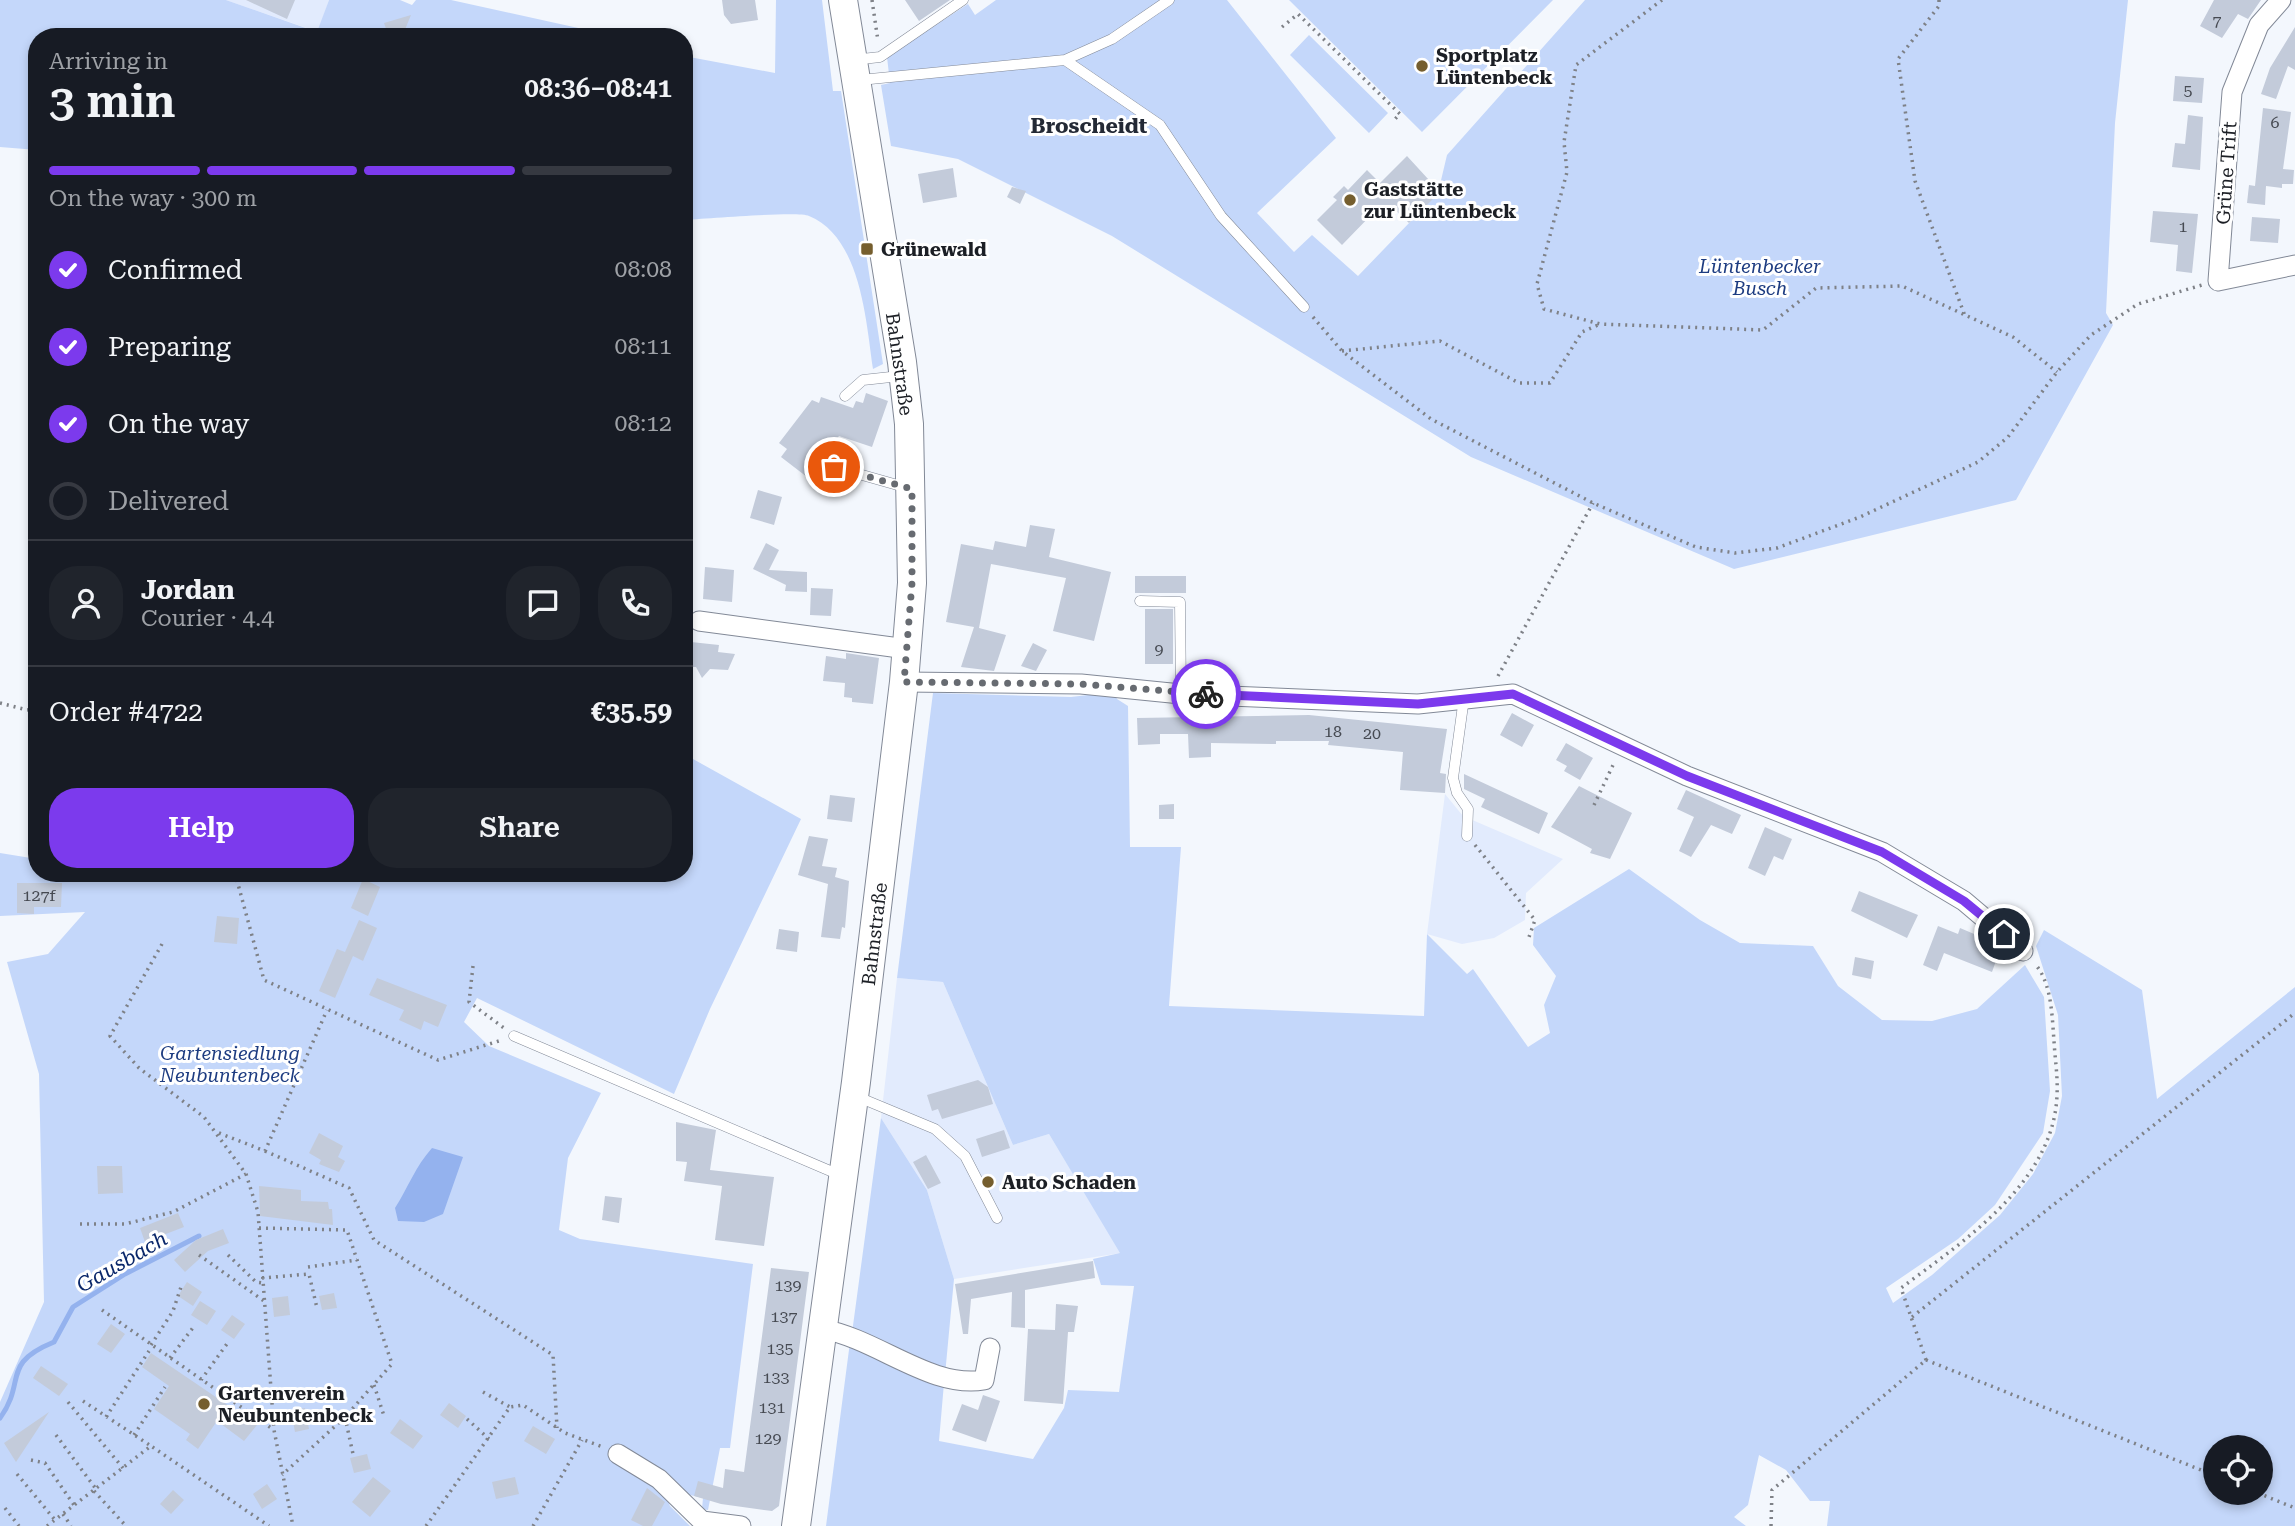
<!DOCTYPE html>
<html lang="en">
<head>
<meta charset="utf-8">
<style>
	:root { --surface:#171b24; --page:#20242c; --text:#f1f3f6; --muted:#9ea1a6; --line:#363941; --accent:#7c3aed }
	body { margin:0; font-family:"Roboto Serif",serif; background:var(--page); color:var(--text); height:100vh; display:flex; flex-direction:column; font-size:26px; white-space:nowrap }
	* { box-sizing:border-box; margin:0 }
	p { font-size:23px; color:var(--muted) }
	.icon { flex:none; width:38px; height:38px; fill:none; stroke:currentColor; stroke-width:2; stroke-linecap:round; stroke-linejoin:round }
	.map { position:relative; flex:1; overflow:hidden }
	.sheet { position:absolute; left:28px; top:28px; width:665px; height:854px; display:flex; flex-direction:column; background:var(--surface); border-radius:28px; box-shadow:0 4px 10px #0003 }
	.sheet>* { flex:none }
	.fabs { position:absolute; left:2203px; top:1435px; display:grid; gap:14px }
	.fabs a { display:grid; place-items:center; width:70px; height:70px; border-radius:50%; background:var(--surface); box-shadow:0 4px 10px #0003; font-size:35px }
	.pin { position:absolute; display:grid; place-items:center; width:60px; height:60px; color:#fff; margin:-30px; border:4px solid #fff; border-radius:50%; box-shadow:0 2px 7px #0007 }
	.courier { position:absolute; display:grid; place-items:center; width:70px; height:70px; margin:-35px; border:5px solid #7c3aed; border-radius:50%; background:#fff; color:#222; box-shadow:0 2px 9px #0007 }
	.headline em { font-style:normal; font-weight:600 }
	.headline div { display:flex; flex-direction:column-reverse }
	.headline { display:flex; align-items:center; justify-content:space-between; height:119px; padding:0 21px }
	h1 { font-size:46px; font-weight:600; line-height:52px }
	.bar { display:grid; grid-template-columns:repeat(4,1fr); gap:10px 7px; align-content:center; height:84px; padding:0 21px }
	.bar i { height:9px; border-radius:5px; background:var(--line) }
	.bar .active { background:var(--accent) }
	.bar p { grid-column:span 4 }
	.line { display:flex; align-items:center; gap:18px; padding:0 21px; border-top:2px solid var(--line) }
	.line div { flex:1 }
	.round { display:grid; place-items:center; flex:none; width:74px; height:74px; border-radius:28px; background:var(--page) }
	ol { padding:0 21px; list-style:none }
	li { display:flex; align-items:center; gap:21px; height:77px }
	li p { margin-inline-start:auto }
	li .icon { padding:7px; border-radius:50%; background:var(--accent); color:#fff; stroke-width:4 }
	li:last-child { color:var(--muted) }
	li i { width:38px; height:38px; border:4px solid var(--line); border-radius:50% }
	.cta { display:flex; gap:14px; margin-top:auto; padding:14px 21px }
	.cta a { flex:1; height:80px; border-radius:28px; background:var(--accent); color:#fff; font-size:28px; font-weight:600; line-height:80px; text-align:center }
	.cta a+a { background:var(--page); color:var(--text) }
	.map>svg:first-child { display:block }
	.built { fill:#e2ebfd }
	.green { fill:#c4d7fa; fill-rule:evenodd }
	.water { fill:#94b2ee }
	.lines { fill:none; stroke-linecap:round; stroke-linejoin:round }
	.stream { stroke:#94b2ee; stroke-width:5 }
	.building { fill:#c3cbda }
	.lane-casing { stroke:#828997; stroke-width:11 }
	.street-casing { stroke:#828997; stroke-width:21 }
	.secondary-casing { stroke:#828997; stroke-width:30 }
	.path { stroke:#7e8187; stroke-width:3.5; stroke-dasharray:2 5; stroke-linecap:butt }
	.lane { stroke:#fff; stroke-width:10 }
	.street { stroke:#fff; stroke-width:19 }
	.secondary { stroke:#fff; stroke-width:28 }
	.done { stroke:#676b71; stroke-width:7; stroke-dasharray:0 12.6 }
	.route { stroke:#7c3aed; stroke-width:9 }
	.poi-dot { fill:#755e2e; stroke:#fff; stroke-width:2.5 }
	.labels { text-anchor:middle; stroke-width:6; stroke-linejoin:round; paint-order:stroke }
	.number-label { font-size:16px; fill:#464a52 }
	.poi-label { font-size:19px; font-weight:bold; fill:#1c1f25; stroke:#fff; text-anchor:start }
	.street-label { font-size:19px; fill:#1c1f25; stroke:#fff }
	.park-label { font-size:19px; font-style:italic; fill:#1d3c81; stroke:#fff }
	.neighbourhood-label { font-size:21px; font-weight:bold; fill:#232935; stroke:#fff }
	.water-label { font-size:21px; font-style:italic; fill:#0a276a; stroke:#fff }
</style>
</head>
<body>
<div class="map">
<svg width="2295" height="1526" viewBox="0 0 2295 1526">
	<rect width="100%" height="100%" fill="#f3f7fd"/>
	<path class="built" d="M226 0H329L318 32Z
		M1445 794 1463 816 1563 859 1526 893 1525 920 1494 938 1462 944 1427 934Z
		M897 978 943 982 1013 1145 1049 1134 1121 1253 954 1279 927 1190 881 1118Z"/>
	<path class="green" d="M0 0H226L317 32 329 0H400L412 5 416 0H451L619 37H37V150L0 147Z
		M776 0H822L833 91H841L883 364 873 369C866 321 861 237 809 216 798 211 703 219 684 220V56L775 73Z
		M996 0H1227L1336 138 1257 213 1294 252 1312 235 1358 276 1438 193 1447 155 1585 0H2128L2115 123 2106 313 2113 325 2016 500 1734 569 1471 457 1112 236 958 159 891 146 881 85 890 83 887 57 968 4 975 15Z
		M1289 0H1553L1422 132Z
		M1309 35 1388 113 1369 133 1290 55Z
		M1114 692 1117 699 1128 706 1130 847H1181L1169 1006 1424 1016 1427 934 1467 974 1473 969 1528 1047 1550 1033 1544 1005 1556 976 1533 945 1534 928 1629 869 1700 920 1740 943 1813 946 1838 986 1882 1020 1932 1021 1977 1009 2025 965 2044 997 2050 1091 2043 1133 1995 1205 1958 1239 1886 1288 1893 1303 1932 1275 2000 1215 2033 1174 2055 1133 2062 1096 2058 1015 2036 946 2044 930 2142 990 2157 1099 2295 987V1526H1827L1830 1501H1810L1786 1470 1759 1455 1748 1505 1734 1517 1746 1526H826L850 1342 944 1383 939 1441 1033 1459 1064 1408 1068 1390 1119 1392 1134 1286 1101 1285 1093 1259 1120 1253 1049 1134 1013 1145 943 982 897 978 933 693 1071 697ZM2216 1447H2261V1493H2216Z
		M684 754 801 819 710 1009 674 1094 477 998 464 1022 489 1046 601 1093 568 1158 559 1230 580 1239 753 1264 730 1448H720L708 1510 702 1509 703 1498 673 1491 666 1496 670 1506 690 1526H0V1402L44 1302 39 1074 7 962 48 954 85 912 0 916V853L37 859V873H684Z
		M881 1118 927 1190 954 1279 945 1375 852 1333Z"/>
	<path class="water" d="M432 1148 463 1157 443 1214 424 1222 398 1221 395 1208C409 1186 415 1167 432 1148Z"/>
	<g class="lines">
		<path class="stream" d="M0 1418C27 1381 0 1364 54 1342L73 1307 125 1274 199 1236"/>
	</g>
	<path class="building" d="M246 0H295L287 19Z
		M722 0H755L758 20 731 24 724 15Z
		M905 0H950L919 21Z
		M2214 0H2261L2248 19 2238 14 2222 38 2200 26Z
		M411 15 402 37H389L384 23Z
		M2295 27V70L2288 66 2276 99 2261 94 2270 68Z
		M2175 76 2204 78 2202 103 2173 101Z
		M2263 108 2291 112 2283 169 2294 170 2293 184H2282V188L2266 186 2265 205 2247 203 2249 185 2255 186Z
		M2188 115 2203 117 2200 170 2172 167 2175 143 2185 144Z
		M1407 156 1440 192 1409 223 1391 206 1380 216 1375 211 1342 245 1317 220 1337 200 1333 197 1344 186 1348 190 1367 170 1380 183Z
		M953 168 957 197 923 203 918 174Z
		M1012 187 1026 191 1020 204 1007 197Z
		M2153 211 2198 214 2192 273 2176 271 2178 245 2150 242Z
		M2252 217 2280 219 2278 243 2250 241Z
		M866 393 888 401 872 447 839 436 807 477 781 457 787 449 779 443 812 400 819 403 821 397 853 408 856 401 863 403Z
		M758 490 782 497 774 525 750 518Z
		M1030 525 1055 529 1049 557 1111 572 1094 641 1053 631 1066 578 991 564 979 628 1006 635 994 671 961 667 974 627 946 622 961 544 993 550 995 541 1026 547Z
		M766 543 779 550 769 570 807 572V592L785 591 786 585 753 569Z
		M705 567 734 570 732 602 703 599Z
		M1135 576H1186V593H1135Z
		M811 588 833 589 831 616 810 615Z
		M1145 609H1173V664H1145Z
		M691 642 719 645 718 652 735 654 728 670 710 669 702 678 696 667H689Z
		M1033 643 1047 650 1036 671 1021 666Z
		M846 653 879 658 873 704 852 702V698L844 697 845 683 823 681 826 656 846 659Z
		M1512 713 1534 725 1522 747 1500 735Z
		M1309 715 1447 729 1440 773 1446 774 1445 793 1400 790 1403 752 1328 745 1329 741H1276V744L1211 743V757L1189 758 1188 734H1160V744L1138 745 1137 718Z
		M1566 743 1593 758 1580 780 1564 771 1567 766 1556 760Z
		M1464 774 1548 813 1539 834 1481 807 1485 799 1464 789Z
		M1579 786 1632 813 1610 859 1590 853 1592 849 1551 827Z
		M1686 790 1741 815 1732 834 1711 825 1691 857 1679 851 1694 817 1677 809Z
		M830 795 855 798 852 822 827 819Z
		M1174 804V819H1159V805Z
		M1765 827 1792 839 1783 860 1774 856 1765 876 1748 868Z
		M809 836 828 839 822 866 837 868 835 877 849 881 845 928 842 927 840 939 821 937 828 884 798 875Z
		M363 879 380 887 368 916 351 908Z
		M17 883H62L61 907H34V914L17 913Z
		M1859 891 1918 915 1907 938 1851 911Z
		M217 916 239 918 237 944 214 942Z
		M359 920 377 928 363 961 353 956 335 998 319 991 337 949 345 952Z
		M1938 926 1958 934 1960 928 1993 942 1989 951 1998 955 1992 972 1944 953 1937 971 1923 965Z
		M779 929 799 932 797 952 776 949Z
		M1855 957 1874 961 1871 979 1852 975Z
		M377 978 447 1005 438 1027 424 1021 421 1030 399 1020 404 1010 369 995Z
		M978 1080 988 1087 993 1104 942 1119 938 1109 932 1111 927 1095Z
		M676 1122 716 1130 710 1170 774 1177 764 1246 715 1240 722 1186 684 1181 687 1162 676 1161Z
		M1004 1130 1010 1148 982 1157 976 1139Z
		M319 1133 343 1146 338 1157 345 1161 339 1172 319 1164 321 1160 309 1153Z
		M926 1155 941 1183 928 1189 913 1162Z
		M97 1166H122L123 1193 98 1194Z
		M259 1186 301 1190V1201L328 1202 329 1209H332L333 1225 260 1216Z
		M605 1196 622 1198 619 1223 602 1220Z
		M178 1213 184 1227 145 1242 140 1228Z
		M223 1229 229 1243 208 1251 185 1272 174 1260 196 1240Z
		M1093 1261 1095 1278 1025 1290V1328L1011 1327 1012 1292 971 1299 968 1334H963L955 1284Z
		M771 1268 809 1272 779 1506 772 1511 721 1504 694 1496 698 1481 723 1488 725 1469 744 1472Z
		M187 1282 202 1292 193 1306 178 1296Z
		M334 1293 337 1308 322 1310 319 1296Z
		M288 1296 290 1315 274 1317 272 1298Z
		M200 1301 216 1311 207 1325 191 1315Z
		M1056 1304 1078 1306 1074 1332H1068L1063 1404 1024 1401 1028 1329 1055 1330Z
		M232 1315 245 1324 234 1339 221 1330Z
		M111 1324 125 1334 111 1353 97 1344Z
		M151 1353 257 1425 244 1441 217 1421 198 1449 186 1440 190 1434 154 1409 169 1386 142 1367Z
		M41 1366 68 1384 59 1396 33 1378Z
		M983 1395 1000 1401 986 1442 952 1430 962 1404 978 1410Z
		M449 1403 466 1416 458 1428 440 1415Z
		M305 1408 309 1429 295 1432 291 1411Z
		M49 1412 16 1462 4 1443Z
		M400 1419 423 1436 413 1449 390 1433Z
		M533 1426 555 1439 546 1454 524 1441Z
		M367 1454 371 1469 354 1473 350 1458Z
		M373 1477 391 1491 370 1517 352 1502Z
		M515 1477 519 1494 496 1499 492 1482Z
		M267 1484 277 1499 262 1509 253 1494Z
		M647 1488 665 1502 652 1526H643L631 1520Z
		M173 1490 184 1500 171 1514 160 1504Z"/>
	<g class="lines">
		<defs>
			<path id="lane" d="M853 60 880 57 963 0
				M1065 60 1160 125 1221 216 1304 307
				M860 80 1065 60 1112 39 1169 0
				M845 396 863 380 900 376
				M834 467 908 488
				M1140 601 1180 602 1181 694
				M1464 698 1453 778 1457 793 1468 809 1467 836
				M514 1036 842 1176
				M858 1097 935 1129 965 1156 997 1218"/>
			<path id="street" d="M2281 0 2259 25 2232 92 2218 281 2295 265
				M699 621 907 649
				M904 682 1081 684 1181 694 1418 704 1513 694 1687 776 1882 852 1964 901 2023 951
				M823 1329C879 1340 931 1389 984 1380L990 1348
				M618 1454 659 1479 702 1521 741 1526"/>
			<path id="secondary" d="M796 1526 856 1082 904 682 912 583 909 424 902 362 843 0"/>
		</defs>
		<use href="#lane" class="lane-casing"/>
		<use href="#street" class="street-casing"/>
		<use href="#secondary" class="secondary-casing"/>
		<path class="path" d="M872 0 878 41
			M1662 0 1576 65 1564 142 1567 172 1537 284 1544 309 1600 324 1763 330 1816 288 1902 286 2013 337 2057 372
			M1939 0V6L1898 59 1915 181 1965 316
			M1282 27 1298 14 1400 114 1393 121
			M1313 317 1342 351 1431 419 1593 503 1696 547 1735 553 1777 548 1860 517 1978 462 2008 437 2057 372 2091 335 2138 304 2202 285
			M1342 351 1440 341 1519 383H1550L1582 332 1598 325
			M1498 676 1593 503
			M0 703 27 710 37 709
			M1594 805 1614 763
			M1475 845 1535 920 1529 937
			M235 873 264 980 438 1060 502 1040
			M162 944 110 1036 139 1068 204 1117 246 1174 258 1212 274 1430 293 1526
			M473 966 469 1002 504 1028
			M219 1133 265 1151 327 1010
			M265 1151 349 1188 374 1240 553 1355 557 1428
			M80 1224H125L173 1212 246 1174
			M259 1228 347 1230 392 1364 345 1417 282 1475
			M199 1255 264 1301
			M228 1255 256 1282 263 1283
			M308 1267 357 1260
			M262 1278 309 1274 317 1308
			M102 1310 274 1430
			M1912 1317 2295 1013
			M151 1345 173 1311 181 1287
			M170 1358 195 1325
			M1926 1360 1901 1288C1964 1241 2054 1182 2057 1095 2058 1077 2055 1059 2054 1041 2052 1017 2052 983 2035 964
			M1926 1360 2216 1476
			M201 1380 229 1341
			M374 1385 384 1416
			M483 1392 510 1407
			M83 1401 151 1446
			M68 1402 123 1468
			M106 1417 149 1351
			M345 1417 353 1454
			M467 1419 489 1439
			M56 1435 96 1489
			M134 1435 165 1387
			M31 1460 45 1463 74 1505
			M17 1474 55 1520
			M94 1491 126 1526
			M2258 1493 2295 1508
			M5 1508 19 1526
			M63 1514 71 1526
			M47 1526 151 1446 269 1526
			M426 1526 510 1407 523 1405 565 1433 603 1447
			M533 1526 582 1440
			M1771 1526 1772 1490 1926 1360"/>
		<use href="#lane" class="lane"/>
		<use href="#street" class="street"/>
		<use href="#secondary" class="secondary"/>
	</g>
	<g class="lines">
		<path class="done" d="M834 467 912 489V583L904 682 1081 684 1206 694"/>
		<path class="route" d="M1206 694 1418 704 1513 694 1687 776 1882 852 1964 901 2004 934"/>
	</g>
	<g class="poi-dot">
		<circle cx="1422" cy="66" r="7"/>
		<circle cx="1350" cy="200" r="7"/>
		<rect x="860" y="242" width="14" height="14" rx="3.5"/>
		<circle cx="988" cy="1182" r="7"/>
		<circle cx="204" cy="1404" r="7"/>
	</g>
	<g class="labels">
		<g class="number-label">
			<text x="2217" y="26">7</text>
			<text x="2188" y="96">5</text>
			<text x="2275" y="128">6</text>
			<text x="2183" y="232">1</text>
			<text x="1159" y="655">9</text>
			<text x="1333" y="737">18</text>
			<text x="1372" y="739">20</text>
			<text x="39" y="901">127f</text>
			<text x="788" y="1291">139</text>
			<text x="784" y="1322">137</text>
			<text x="780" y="1354">135</text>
			<text x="776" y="1383">133</text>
			<text x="772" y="1413">131</text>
			<text x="768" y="1444">129</text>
		</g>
		<g class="poi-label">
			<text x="1436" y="62">Sportplatz<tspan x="1436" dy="22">Lüntenbeck</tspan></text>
			<text x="1364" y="196">Gaststätte<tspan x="1364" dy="22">zur Lüntenbeck</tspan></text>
			<text x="881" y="256">Grünewald</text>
			<text x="1002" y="1189">Auto Schaden</text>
			<text x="218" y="1400">Gartenverein<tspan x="218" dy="22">Neubuntenbeck</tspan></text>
		</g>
		<g class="street-label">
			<text transform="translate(2226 173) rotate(-86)" y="7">Grüne Trift</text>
			<text transform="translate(900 364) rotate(82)" y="7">Bahnstraße</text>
			<text transform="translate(874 934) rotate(-83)" y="7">Bahnstraße</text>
		</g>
		<g class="park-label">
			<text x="1760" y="273">Lüntenbecker<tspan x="1760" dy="22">Busch</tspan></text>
			<text x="230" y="1060">Gartensiedlung<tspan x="230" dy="22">Neubuntenbeck</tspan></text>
		</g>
		<g class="neighbourhood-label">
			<text x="1089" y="133">Broscheidt</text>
		</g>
		<g class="water-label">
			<text transform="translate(122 1262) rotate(-30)" y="7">Gausbach</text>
		</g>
	</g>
</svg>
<div class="fabs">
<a><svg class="icon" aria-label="locate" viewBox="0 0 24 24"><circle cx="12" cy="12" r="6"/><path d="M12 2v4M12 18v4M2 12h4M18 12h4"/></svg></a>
</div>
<div class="pin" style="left:834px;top:467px;background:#ea580c"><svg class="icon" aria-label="bag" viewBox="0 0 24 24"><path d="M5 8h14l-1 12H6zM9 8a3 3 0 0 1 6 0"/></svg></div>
<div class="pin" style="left:2004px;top:934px;background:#1f2937"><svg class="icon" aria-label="home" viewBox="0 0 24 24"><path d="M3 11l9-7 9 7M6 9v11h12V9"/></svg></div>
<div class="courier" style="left:1206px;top:694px"><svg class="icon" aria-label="bike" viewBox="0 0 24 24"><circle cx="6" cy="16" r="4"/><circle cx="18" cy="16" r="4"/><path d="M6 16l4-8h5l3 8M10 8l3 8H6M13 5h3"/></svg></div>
<section class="sheet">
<div class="headline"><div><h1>3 min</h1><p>Arriving in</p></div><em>08:36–08:41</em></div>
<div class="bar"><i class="active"></i><i class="active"></i><i class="active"></i><i></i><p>On the way · 300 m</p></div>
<ol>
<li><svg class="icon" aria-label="check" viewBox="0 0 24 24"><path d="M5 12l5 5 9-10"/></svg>Confirmed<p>08:08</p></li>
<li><svg class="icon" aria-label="check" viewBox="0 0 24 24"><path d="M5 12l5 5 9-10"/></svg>Preparing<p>08:11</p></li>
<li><svg class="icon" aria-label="check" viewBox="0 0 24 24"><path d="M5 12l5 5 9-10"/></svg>On the way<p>08:12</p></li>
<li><i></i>Delivered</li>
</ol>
<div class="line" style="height:126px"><a class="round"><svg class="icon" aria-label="person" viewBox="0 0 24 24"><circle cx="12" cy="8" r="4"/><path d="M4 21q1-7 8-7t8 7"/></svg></a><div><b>Jordan</b><p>Courier · 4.4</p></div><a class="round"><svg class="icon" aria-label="chat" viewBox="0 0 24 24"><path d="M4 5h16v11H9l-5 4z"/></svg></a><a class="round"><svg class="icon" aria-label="phone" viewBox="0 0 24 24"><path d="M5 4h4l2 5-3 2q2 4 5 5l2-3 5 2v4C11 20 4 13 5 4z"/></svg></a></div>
<div class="line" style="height:91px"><div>Order #4722</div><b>€35.59</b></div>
<div class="cta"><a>Help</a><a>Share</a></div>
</section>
</div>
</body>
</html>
